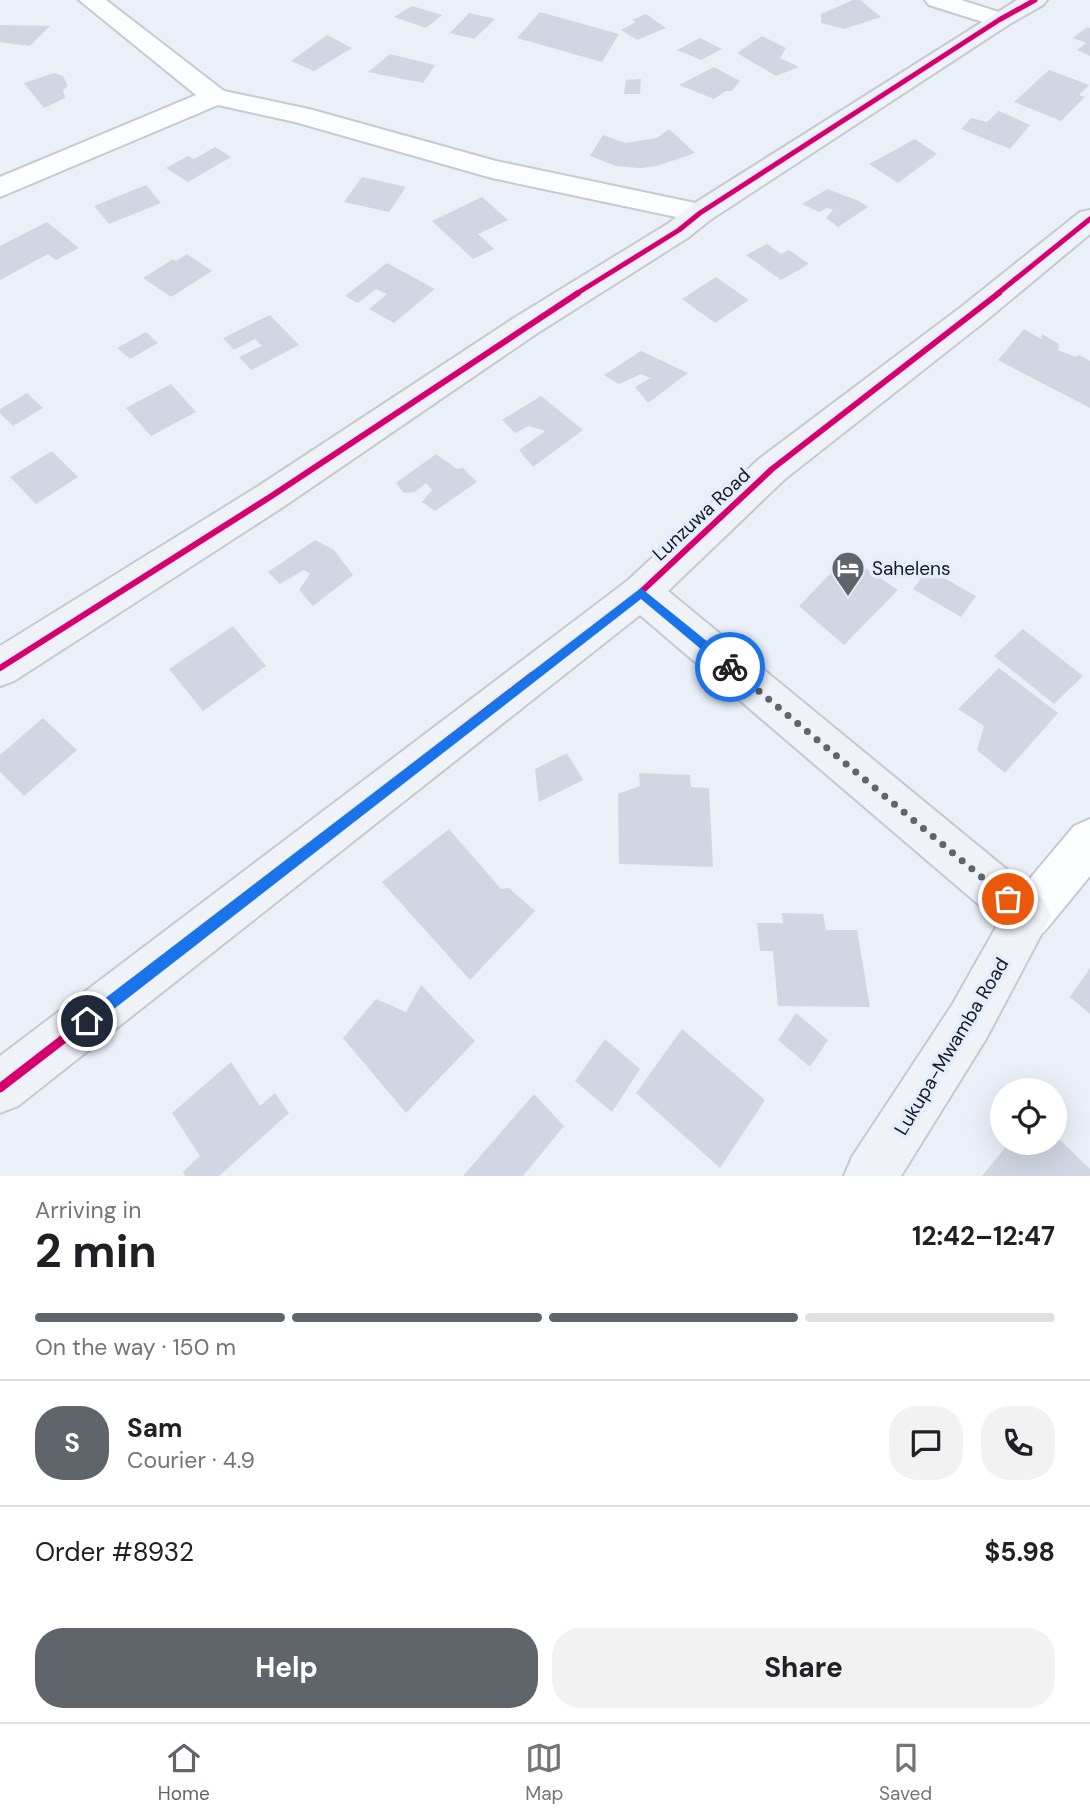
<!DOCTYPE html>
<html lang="en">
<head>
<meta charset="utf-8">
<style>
	:root { --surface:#fff; --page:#f2f2f2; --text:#202124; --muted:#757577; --line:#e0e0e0; --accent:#60656b }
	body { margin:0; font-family:"DM Sans",sans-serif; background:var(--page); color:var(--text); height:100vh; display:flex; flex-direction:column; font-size:26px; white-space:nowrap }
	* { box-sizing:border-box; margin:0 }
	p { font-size:23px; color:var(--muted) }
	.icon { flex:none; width:38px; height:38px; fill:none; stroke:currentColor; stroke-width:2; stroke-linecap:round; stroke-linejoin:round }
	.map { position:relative; height:1176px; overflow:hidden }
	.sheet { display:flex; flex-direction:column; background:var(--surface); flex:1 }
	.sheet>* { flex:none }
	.buttons { position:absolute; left:990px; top:1078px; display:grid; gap:14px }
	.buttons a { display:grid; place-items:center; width:77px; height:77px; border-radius:50%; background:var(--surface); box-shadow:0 7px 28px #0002; font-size:35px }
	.pin { position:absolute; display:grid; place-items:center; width:60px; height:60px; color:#fff; margin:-30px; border:4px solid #fff; border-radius:50%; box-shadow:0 2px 7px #0007 }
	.courier { position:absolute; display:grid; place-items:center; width:70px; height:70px; margin:-35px; border:5px solid #1a73e8; border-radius:50%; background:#fff; color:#222; box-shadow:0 2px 9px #0007 }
	.overview em { font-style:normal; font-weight:700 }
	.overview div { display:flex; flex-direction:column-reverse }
	.overview { display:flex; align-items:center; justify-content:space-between; height:119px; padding:0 35px }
	h1 { font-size:46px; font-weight:700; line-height:52px }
	.bar { display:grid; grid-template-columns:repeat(4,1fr); gap:10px 7px; align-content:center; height:84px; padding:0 35px }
	.bar i { height:9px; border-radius:5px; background:var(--line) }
	.bar .current { background:var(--accent) }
	.bar p { grid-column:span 4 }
	.line { display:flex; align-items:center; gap:18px; padding:0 35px; border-top:2px solid var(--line) }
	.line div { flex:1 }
	.round { display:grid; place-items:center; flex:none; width:74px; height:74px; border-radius:28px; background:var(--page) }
	.button { display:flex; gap:14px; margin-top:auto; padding:14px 35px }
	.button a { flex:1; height:80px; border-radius:28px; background:var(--accent); color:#fff; font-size:28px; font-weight:700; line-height:80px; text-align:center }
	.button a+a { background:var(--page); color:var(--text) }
	.tabs { display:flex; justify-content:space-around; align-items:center; height:98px; border-top:2px solid var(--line); background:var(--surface); font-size:19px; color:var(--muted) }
	.tabs a { display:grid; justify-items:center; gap:4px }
	.tabs .current { color:var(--accent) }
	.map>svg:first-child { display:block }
	.building { fill:#d1d7e2 }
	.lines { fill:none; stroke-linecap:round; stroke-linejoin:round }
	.street-casing { stroke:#c5c9d0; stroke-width:4 }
	.secondary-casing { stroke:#c5c9d0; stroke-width:4 }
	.street { fill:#fcfdfe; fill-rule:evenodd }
	.secondary { fill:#eff2f7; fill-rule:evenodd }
	.cycleway-far2-casing { stroke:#e4edfe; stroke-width:9 }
	.cycleway-far1-casing { stroke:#e4edfe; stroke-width:10 }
	.cycleway-casing { stroke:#e4edfe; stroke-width:13 }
	.cycleway-far2 { stroke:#d6006c; stroke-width:5 }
	.cycleway-far1 { stroke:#d6006c; stroke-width:6 }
	.cycleway { stroke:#d6006c; stroke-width:9 }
	.route { fill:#1a73e8 }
	.done { stroke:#60656b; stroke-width:7; stroke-dasharray:0 12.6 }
	.labels { text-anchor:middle; stroke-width:7; stroke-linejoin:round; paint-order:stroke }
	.street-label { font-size:19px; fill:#161a1f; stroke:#e4edfe }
	.poi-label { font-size:19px; fill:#161a1f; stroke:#e4edfe; text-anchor:start }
</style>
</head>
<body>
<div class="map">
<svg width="1090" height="1176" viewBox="0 0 1090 1176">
	<rect width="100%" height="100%" fill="#eaeff8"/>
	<path class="building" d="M853 0H860L881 17 844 29 821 23V14Z
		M412 6 442 15 426 28 394 17Z
		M540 12 619 34 602 62 517 38Z
		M469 13 495 19 474 39 450 33Z
		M646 14 666 28 637 40 621 30 636 22 632 20Z
		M0 25 50 26 30 46 0 42Z
		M1087 27 1090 28V56L1077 50 1086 43 1073 38Z
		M327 35 352 48 314 71 291 61Z
		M762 36 786 48 780 58 799 67 776 76 737 53Z
		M700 38 722 49 701 60 677 50Z
		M390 54 435 65 423 83 368 72Z
		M714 67 740 81 732 91H726L714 99 679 85Z
		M1049 70 1089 85 1079 95 1085 97 1061 121 1014 102Z
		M54 73 63 76 68 86 63 90 65 98 44 108 24 83Z
		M641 79 640 94H624L626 80Z
		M999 111 1030 125 1010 149 961 129 971 118 987 122Z
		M669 129 695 153 657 166 640 168 616 166 590 156 603 135 625 143 657 138Z
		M915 139 937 154 898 183 869 164Z
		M215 147 231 157 188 182 166 168 188 156 194 159Z
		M362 177 406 187 389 212 344 202Z
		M146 185 161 203 109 224 94 206Z
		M827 189 859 201 868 207 838 227 826 218 833 210 827 208 819 212 802 204Z
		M482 197 508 220 478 234 494 249 473 259 432 221Z
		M47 222 79 248 56 260 48 254 0 280V246Z
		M767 244 781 254 789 250 809 264 781 280 746 255Z
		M187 254 212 271 171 297 143 278 173 259 176 261Z
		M387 263 435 289 394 323 369 309 387 294 376 289 358 303 345 296Z
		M716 277 749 300 715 323 682 299Z
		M270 315 299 345 251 370 239 357 262 346 255 339 234 350 223 338Z
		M1024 329 1041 339 1042 334 1059 344 1058 350 1076 357 1079 355 1090 361V408L998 360Z
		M146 332 158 343 130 359 117 348Z
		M641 351 688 373 648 403 635 387 650 378 641 374 619 384 604 375Z
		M171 384 196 412 151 436 126 408Z
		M27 393 43 408 13 426 0 413V409Z
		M541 396 583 430 533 467 519 450 545 431 529 426 515 433 502 420Z
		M52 451 78 477 36 504 10 477Z
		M436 454 457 469 463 468 477 482 435 511 422 502 432 490 426 483 415 492 404 493 396 483Z
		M315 540 334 550 353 575 313 606 299 590 310 574 304 570 280 584 268 572Z
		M847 556 898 590 844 645 799 606Z
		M928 569 976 596 961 617 913 589Z
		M233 626 266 666 203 711 169 669Z
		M1023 629 1083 676 1054 704 994 656Z
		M999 668 1058 713 1005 773 977 750 984 726 958 709Z
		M43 718 77 750 24 796 0 772V755Z
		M567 753 583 780 539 802 535 769Z
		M639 773 690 775 691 787 709 788 713 867 619 864 618 794 640 786Z
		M449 829 501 889 509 888 535 911 470 980 382 882Z
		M782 913 823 914 826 930H857L870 1007 778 1006 773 951H760L757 923H783Z
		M1090 968V1014L1070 997Z
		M421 985 475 1041 406 1113 343 1038 376 999 406 1012Z
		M796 1013 828 1040 810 1067 778 1040Z
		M682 1029 765 1100 720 1168 636 1093Z
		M605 1039 640 1069 612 1112 575 1081Z
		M231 1062 260 1106 275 1093 289 1113 219 1176H185L183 1172 200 1156 172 1113Z
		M534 1094 564 1126 523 1176H463Z
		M1055 1135 1090 1169V1176H982L1009 1143H1055Z"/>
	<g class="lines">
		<defs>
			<path id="street" d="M79 0H106L224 91 309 109 496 161 700 204 710 206 715 213 710 220 700 222 492 178 295 122 218 105 0 197V177L196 95Z
				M925 0H961L1008 15 1011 20 1008 25 999 27 929 5Z
				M1090 819V876L1044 932 1028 939 1012 932 1005 916 1012 900 1074 826Z"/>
			<path id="secondary" d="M1017 0H1047L1043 5 1008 25 710 220 689 237 536 334 283 507 14 681 0 686V646L257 487 514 318 669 223 690 206Z
				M1090 210V234L983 323 785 479 668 591 1044 900 1051 916 986 1039 901 1176H844L852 1157 952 1005 999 922 640 615 18 1106 0 1113V1056L627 581 759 459 961 307 1080 212Z"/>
		</defs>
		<use href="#street" class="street-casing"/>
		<use href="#secondary" class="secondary-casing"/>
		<use href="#street" class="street"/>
		<use href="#secondary" class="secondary"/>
		<defs>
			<path id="cycleway-far2" d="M576 294 679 230 700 213 999 20 1035 0
				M997 294 1090 219"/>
			<path id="cycleway-far1" d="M0 668 270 497 578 293
				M531 677 641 592 772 469 999 293"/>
			<path id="cycleway" d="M0 1088 533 676"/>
		</defs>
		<use href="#cycleway-far2" class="cycleway-far2-casing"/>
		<use href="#cycleway-far1" class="cycleway-far1-casing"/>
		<use href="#cycleway" class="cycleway-casing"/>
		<use href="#cycleway-far2" class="cycleway-far2"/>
		<use href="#cycleway-far1" class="cycleway-far1"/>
		<use href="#cycleway" class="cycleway"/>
	</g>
	<path class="route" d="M641 588 734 663V670H726L641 599 92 1026 87 1028 82 1026 80 1021 82 1016Z"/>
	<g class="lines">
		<path class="done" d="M730 667 1008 899"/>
	</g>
	<defs>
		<symbol id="hotel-pin" viewBox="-11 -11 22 30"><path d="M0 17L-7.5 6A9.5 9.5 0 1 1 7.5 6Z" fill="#60656b" stroke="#e4edfe"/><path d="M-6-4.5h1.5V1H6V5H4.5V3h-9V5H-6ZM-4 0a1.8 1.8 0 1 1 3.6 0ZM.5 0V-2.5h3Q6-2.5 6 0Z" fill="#fff"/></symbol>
	</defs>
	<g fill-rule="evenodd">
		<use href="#hotel-pin" x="829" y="549" width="38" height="52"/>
	</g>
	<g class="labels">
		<g class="street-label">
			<text transform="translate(701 514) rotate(-43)" y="7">Lunzuwa Road</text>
			<text transform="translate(951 1046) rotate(-59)" y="7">Lukupa-Mwamba Road</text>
		</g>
		<g class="poi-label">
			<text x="872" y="575">Sahelens</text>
		</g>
	</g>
</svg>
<div class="buttons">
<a><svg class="icon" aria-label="locate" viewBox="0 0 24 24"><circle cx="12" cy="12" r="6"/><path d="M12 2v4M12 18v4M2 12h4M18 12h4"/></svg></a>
</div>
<div class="pin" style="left:1008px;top:899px;background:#ea580c"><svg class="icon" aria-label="bag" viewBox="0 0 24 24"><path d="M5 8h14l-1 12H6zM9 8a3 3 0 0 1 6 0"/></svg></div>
<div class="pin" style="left:87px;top:1021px;background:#1f2937"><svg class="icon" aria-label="home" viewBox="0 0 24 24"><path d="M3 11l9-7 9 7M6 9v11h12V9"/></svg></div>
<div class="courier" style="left:730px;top:667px"><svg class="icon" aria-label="bike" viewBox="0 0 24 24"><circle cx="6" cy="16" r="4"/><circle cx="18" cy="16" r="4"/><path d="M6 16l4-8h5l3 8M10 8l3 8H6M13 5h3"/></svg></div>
</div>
<section class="sheet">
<div class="overview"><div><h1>2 min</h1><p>Arriving in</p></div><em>12:42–12:47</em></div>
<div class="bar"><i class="current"></i><i class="current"></i><i class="current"></i><i></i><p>On the way · 150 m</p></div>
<div class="line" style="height:126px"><b class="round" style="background:var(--accent);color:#fff">S</b><div><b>Sam</b><p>Courier · 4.9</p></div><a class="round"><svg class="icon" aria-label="chat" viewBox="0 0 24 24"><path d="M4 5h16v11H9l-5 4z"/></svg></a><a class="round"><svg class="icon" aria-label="phone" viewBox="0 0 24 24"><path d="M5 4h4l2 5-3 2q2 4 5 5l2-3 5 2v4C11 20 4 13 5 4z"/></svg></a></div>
<div class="line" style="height:91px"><div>Order #8932</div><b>$5.98</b></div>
<div class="button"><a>Help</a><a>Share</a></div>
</section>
<nav class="tabs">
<a class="current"><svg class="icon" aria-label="home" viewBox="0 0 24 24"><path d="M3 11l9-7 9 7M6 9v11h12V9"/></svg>Home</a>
<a><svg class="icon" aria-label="map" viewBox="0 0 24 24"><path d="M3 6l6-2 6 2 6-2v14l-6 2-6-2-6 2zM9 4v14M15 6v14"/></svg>Map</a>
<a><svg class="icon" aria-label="saved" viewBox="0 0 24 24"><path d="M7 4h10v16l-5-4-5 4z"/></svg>Saved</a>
</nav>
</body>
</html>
